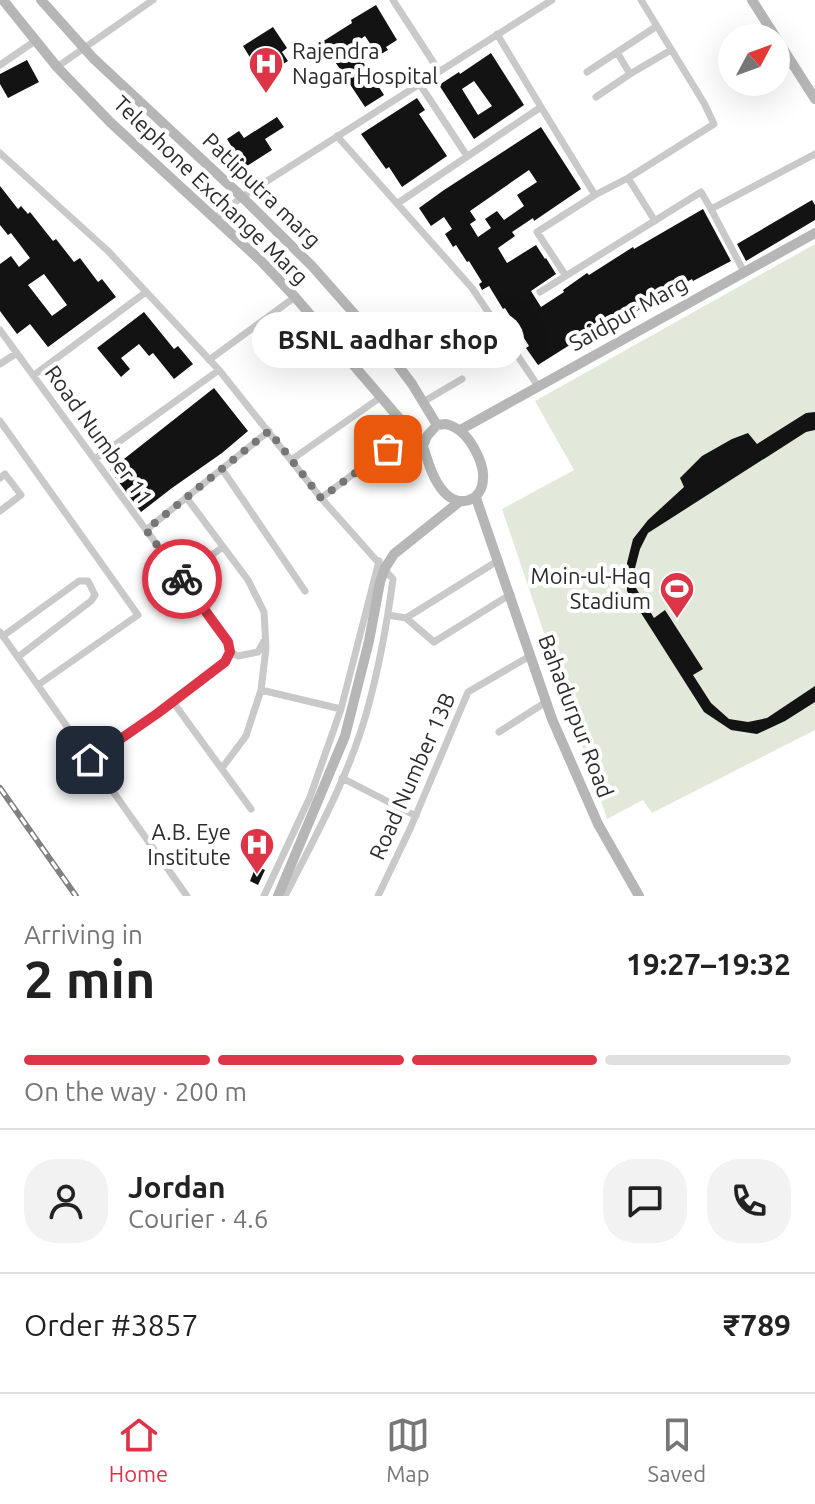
<!DOCTYPE html>
<html lang="en">
<head>
<meta charset="utf-8">
<style>
	:root { --surface:#fff; --page:#f2f2f2; --text:#222; --muted:#767676; --line:#e0e0e0; --accent:#dd3448 }
	body { margin:0; font-family:Ubuntu,sans-serif; background:var(--page); color:var(--text); height:100vh; display:flex; flex-direction:column; font-size:30px; white-space:nowrap }
	* { box-sizing:border-box; margin:0 }
	p { font-size:26px; color:var(--muted) }
	.icon { flex:none; width:44px; height:44px; fill:none; stroke:currentColor; stroke-width:2; stroke-linecap:round; stroke-linejoin:round }
	.map { position:relative; height:896px; overflow:hidden }
	.panel { display:flex; flex-direction:column; background:var(--surface); flex:1 }
	.panel>* { flex:none }
	.needle { width:52px; rotate:49deg }
	.controls { position:absolute; left:718px; top:24px; display:grid; gap:16px }
	.controls a { display:grid; place-items:center; width:72px; height:72px; border-radius:50%; background:var(--surface); box-shadow:0 8px 32px #0002; font-size:40px }
	.pin { position:absolute; display:grid; place-items:center; width:68px; height:68px; color:#fff; margin:-34px; border-radius:16px; box-shadow:0 4px 12px #0006 }
	.courier { position:absolute; display:grid; place-items:center; width:80px; height:80px; margin:-40px; border:6px solid #dd3448; border-radius:50%; background:#fff; color:#222; box-shadow:0 2px 10px #0007 }
	.bubble { position:absolute; height:56px; border-radius:28px; background:var(--surface); box-shadow:0 8px 32px #0002; font-size:26px; font-weight:700; line-height:56px; text-align:center }
	.headline em { font-style:normal; font-weight:700 }
	.headline div { display:flex; flex-direction:column-reverse }
	.headline { display:flex; align-items:center; justify-content:space-between; height:136px; padding:0 24px }
	h1 { font-size:52px; font-weight:700; line-height:60px }
	.bar { display:grid; grid-template-columns:repeat(4,1fr); gap:12px 8px; align-content:center; height:96px; padding:0 24px }
	.bar i { height:10px; border-radius:6px; background:var(--line) }
	.bar .selected { background:var(--accent) }
	.bar p { grid-column:span 4 }
	.line { display:flex; align-items:center; gap:20px; padding:0 24px; border-top:2px solid var(--line) }
	.line div { flex:1 }
	.round { display:grid; place-items:center; flex:none; width:84px; height:84px; border-radius:32px; background:var(--page) }
	.tab-bar { display:flex; justify-content:space-around; align-items:center; height:112px; border-top:2px solid var(--line); background:var(--surface); font-size:22px; color:var(--muted) }
	.tab-bar a { display:grid; justify-items:center; gap:4px }
	.tab-bar .selected { color:var(--accent) }
	.map>svg:first-child { display:block }
	.green { fill:#e3e9da }
	.building { fill:#131313; fill-rule:evenodd }
	.lines { fill:none; stroke-linecap:round; stroke-linejoin:round }
	.street { stroke:#c9c9c9; stroke-width:7 }
	.secondary { stroke:#b6b6b6; stroke-width:10 }
	.rail-casing { stroke:#818181; stroke-width:6 }
	.rail { stroke:#fff; stroke-width:3; stroke-dasharray:9; stroke-linecap:butt }
	.done { stroke:#767676; stroke-width:8; stroke-dasharray:0 14.4 }
	.route { stroke:#dd3448; stroke-width:10 }
	.labels { text-anchor:middle; stroke-width:8; stroke-linejoin:round; paint-order:stroke }
	.poi-label { font-size:22px; fill:#2c2c2c; stroke:#fff; text-anchor:end }
	.street-label { font-size:22px; fill:#2c2c2c; stroke:#fff }
</style>
</head>
<body>
<div class="map">
<svg width="815" height="896" viewBox="0 0 815 896">
	<rect width="100%" height="100%" fill="#fff"/>
	<path class="green" d="M815 244V730L652 813 643 800 607 819 502 509 574 470 535 401Z"/>
	<path class="building" d="M376 5 397 40 386 47 388 50 381 54 378 49 375 51 365 36 352 45 384 95 365 107 322 42 352 23 351 20Z
		M273 27 287 48 282 52 288 61 262 77 243 46Z
		M491 53 524 105 474 139 439 85 459 72 460 74ZM474 81 492 106 478 115 462 89Z
		M27 60 39 82 8 98 0 84V74Z
		M417 98 425 110 419 114 447 156 402 187 389 167 386 169 361 134Z
		M277 117 284 127 265 139 272 150 239 171 229 156 235 152 227 139 239 131 244 138Z
		M541 127 581 189 534 221 533 218 512 232 515 236 498 248 507 263 536 245 545 259 546 258 556 274 531 291 541 307 564 292 563 290 587 273 589 275 633 247 634 249 703 209 731 261 693 281 692 279 646 305 622 321 621 319 604 329 606 334 596 340 593 335 577 344 576 341 538 365 526 348 529 346 505 308 503 309 489 286 482 290 479 284 482 282 469 261 467 262 456 245 453 247 445 234 452 229 444 217 431 226 419 208 444 190ZM529 170 537 182 517 195 524 206 504 220 497 211 485 219 491 228 478 237 470 224 476 220 470 211Z
		M0 186 18 209 21 206 28 214 30 212 53 241 56 239 74 262 80 258 98 282 102 279 116 297 48 347 30 324 17 334 0 311V264L11 256 19 267 30 258 11 233 8 235 0 225ZM44 274 67 305 52 316 28 285Z
		M812 200 815 205V220L746 261 737 244Z
		M144 312 174 349 178 346 193 364 174 379 153 353 149 356 139 344 121 358 130 369 121 377 97 348Z
		M214 388 248 431 222 453 172 488 141 512 110 470Z
		M815 412V430L806 432 648 533 640 549 635 568 636 588 654 618 665 610 703 669 693 675 711 703 729 719 748 722 767 718 815 686V702L785 721 757 734 731 730 704 712 627 591V563L633 539 648 520 684 487 680 478 702 456 732 439 748 433 757 444 806 413Z
		M256 866 265 870 258 885 250 881Z"/>
	<g class="lines">
		<path class="street" d="M393 0 439 71
			M617 52 630 74
			M0 65 35 41
			M57 67 153 0
			M587 72 657 26
			M419 83 467 156
			M596 97 630 74 671 50
			M541 107 595 195
			M337 136 472 288 538 386
			M0 153 108 251 219 370 321 498 393 579C387 624 379 668 367 711 349 776 315 837 285 896
			M628 178 714 124 704 103 641 0
			M398 203 541 107 497 34
			M711 209 744 272
			M215 218 242 197 552 0
			M566 276 537 232 595 195 628 178 655 221
			M540 292 701 192 711 209 815 154
			M0 330 228 642 230 652 225 662 158 713 90 760
			M209 360 295 297
			M0 364 17 353
			M34 375 146 292
			M423 402 462 379
			M0 421 138 615 38 685
			M95 459 219 370
			M291 460 381 397
			M222 469 305 591
			M0 478 5 474 21 495 0 511
			M186 497 248 580 264 612 266 648 261 690 246 736 222 768
			M321 498 410 432
			M146 530 269 431
			M181 577 223 547
			M388 615 406 618 434 642 511 594
			M406 618 499 560
			M0 632 187 896
			M3 636 79 581H88L95 595 91 601 18 657
			M230 652 238 656 258 652 264 641
			M261 690 341 709
			M173 702 251 809
			M499 732 546 702
			M342 778 416 816
			M264 896 310 797 341 709 379 561
			M378 896 410 829 468 692 530 656"/>
		<path class="secondary" d="M3 0 57 67 110 122 261 261 295 297 423 446
			M41 0 93 58 242 197 312 266 388 352 412 384 437 425
			M752 0 815 99
			M446 424C460 428 467 436 474 448 479 457 484 468 483 478 483 501 459 509 444 492 433 480 428 462 423 446L427 436 437 425Z
			M460 430 815 233
			M476 498 552 719 598 824 639 896
			M278 896 345 736 369 641 380 582 385 568 394 554 459 502"/>
		<defs>
			<path id="rail" d="M0 788 76 896"/>
		</defs>
		<use href="#rail" class="rail-casing"/>
		<use href="#rail" class="rail"/>
	</g>
	<g class="lines">
		<path class="done" d="M182 579 146 530 269 431 321 498 388 449"/>
		<path class="route" d="M90 760 158 713 225 662 230 652 228 642 182 579"/>
	</g>
	<defs>
		<symbol id="hospital-pin" viewBox="-11 -11 22 30"><path d="M0 17L-7.5 6A9.5 9.5 0 1 1 7.5 6Z" fill="#dd3448" stroke="#fff"/><path d="M-5-5h3v3.5h4V-5h3V5h-3V1.5h-4V5h-3Z" fill="#fff"/></symbol>
		<symbol id="stadium-pin" viewBox="-11 -11 22 30"><path d="M0 17L-7.5 6A9.5 9.5 0 1 1 7.5 6Z" fill="#dd3448" stroke="#fff"/><path d="M0-5a6.5 5 0 1 0 0 10a6.5 5 0 1 0 0-10ZM-3.5-1.8h7v3.6h-7Z" fill="#fff"/></symbol>
	</defs>
	<g fill-rule="evenodd">
		<use href="#hospital-pin" x="246" y="44" width="40" height="54"/>
		<use href="#stadium-pin" x="657" y="569" width="40" height="54"/>
		<use href="#hospital-pin" x="237" y="825" width="40" height="54"/>
	</g>
	<g class="labels">
		<g class="poi-label">
			<text x="292" y="59" text-anchor="start">Rajendra<tspan x="292" dy="25">Nagar Hospital</tspan></text>
			<text x="651" y="584">Moin-ul-Haq<tspan x="651" dy="25">Stadium</tspan></text>
			<text x="231" y="840">A.B. Eye<tspan x="231" dy="25">Institute</tspan></text>
		</g>
		<g class="street-label">
			<text transform="translate(211 190) rotate(44)" y="8">Telephone Exchange Marg</text>
			<text transform="translate(262 190) rotate(44)" y="8">Patliputra marg</text>
			<text transform="translate(628 313) rotate(-29)" y="8">Saidpur Marg</text>
			<text transform="translate(99 435) rotate(54)" y="8">Road Number 11</text>
			<text transform="translate(576 716) rotate(69)" y="8">Bahadurpur Road</text>
			<text transform="translate(412 776) rotate(-66)" y="8">Road Number 13B</text>
		</g>
	</g>
</svg>
<div class="controls">
<a><svg class="needle" viewBox="-14 -14 28 28"><path d="M0-13l5 13h-10z" fill="#e53935"/><path d="M0 13l5-13h-10z" fill="#767676"/></svg></a>
</div>
<div class="pin" style="left:388px;top:449px;background:#ea580c"><svg class="icon" aria-label="bag" viewBox="0 0 24 24"><path d="M5 8h14l-1 12H6zM9 8a3 3 0 0 1 6 0"/></svg></div>
<div class="pin" style="left:90px;top:760px;background:#1f2937"><svg class="icon" aria-label="home" viewBox="0 0 24 24"><path d="M3 11l9-7 9 7M6 9v11h12V9"/></svg></div>
<div class="courier" style="left:182px;top:579px"><svg class="icon" aria-label="bike" viewBox="0 0 24 24"><circle cx="6" cy="16" r="4"/><circle cx="18" cy="16" r="4"/><path d="M6 16l4-8h5l3 8M10 8l3 8H6M13 5h3"/></svg></div>
<div class="bubble" style="left:252px;top:312px;width:272px">BSNL aadhar shop</div>
</div>
<section class="panel">
<div class="headline"><div><h1>2 min</h1><p>Arriving in</p></div><em>19:27–19:32</em></div>
<div class="bar"><i class="selected"></i><i class="selected"></i><i class="selected"></i><i></i><p>On the way · 200 m</p></div>
<div class="line" style="height:144px"><a class="round"><svg class="icon" aria-label="person" viewBox="0 0 24 24"><circle cx="12" cy="8" r="4"/><path d="M4 21q1-7 8-7t8 7"/></svg></a><div><b>Jordan</b><p>Courier · 4.6</p></div><a class="round"><svg class="icon" aria-label="chat" viewBox="0 0 24 24"><path d="M4 5h16v11H9l-5 4z"/></svg></a><a class="round"><svg class="icon" aria-label="phone" viewBox="0 0 24 24"><path d="M5 4h4l2 5-3 2q2 4 5 5l2-3 5 2v4C11 20 4 13 5 4z"/></svg></a></div>
<div class="line" style="height:104px"><div>Order #3857</div><b>₹789</b></div>
</section>
<nav class="tab-bar">
<a class="selected"><svg class="icon" aria-label="home" viewBox="0 0 24 24"><path d="M3 11l9-7 9 7M6 9v11h12V9"/></svg>Home</a>
<a><svg class="icon" aria-label="map" viewBox="0 0 24 24"><path d="M3 6l6-2 6 2 6-2v14l-6 2-6-2-6 2zM9 4v14M15 6v14"/></svg>Map</a>
<a><svg class="icon" aria-label="saved" viewBox="0 0 24 24"><path d="M7 4h10v16l-5-4-5 4z"/></svg>Saved</a>
</nav>
</body>
</html>
